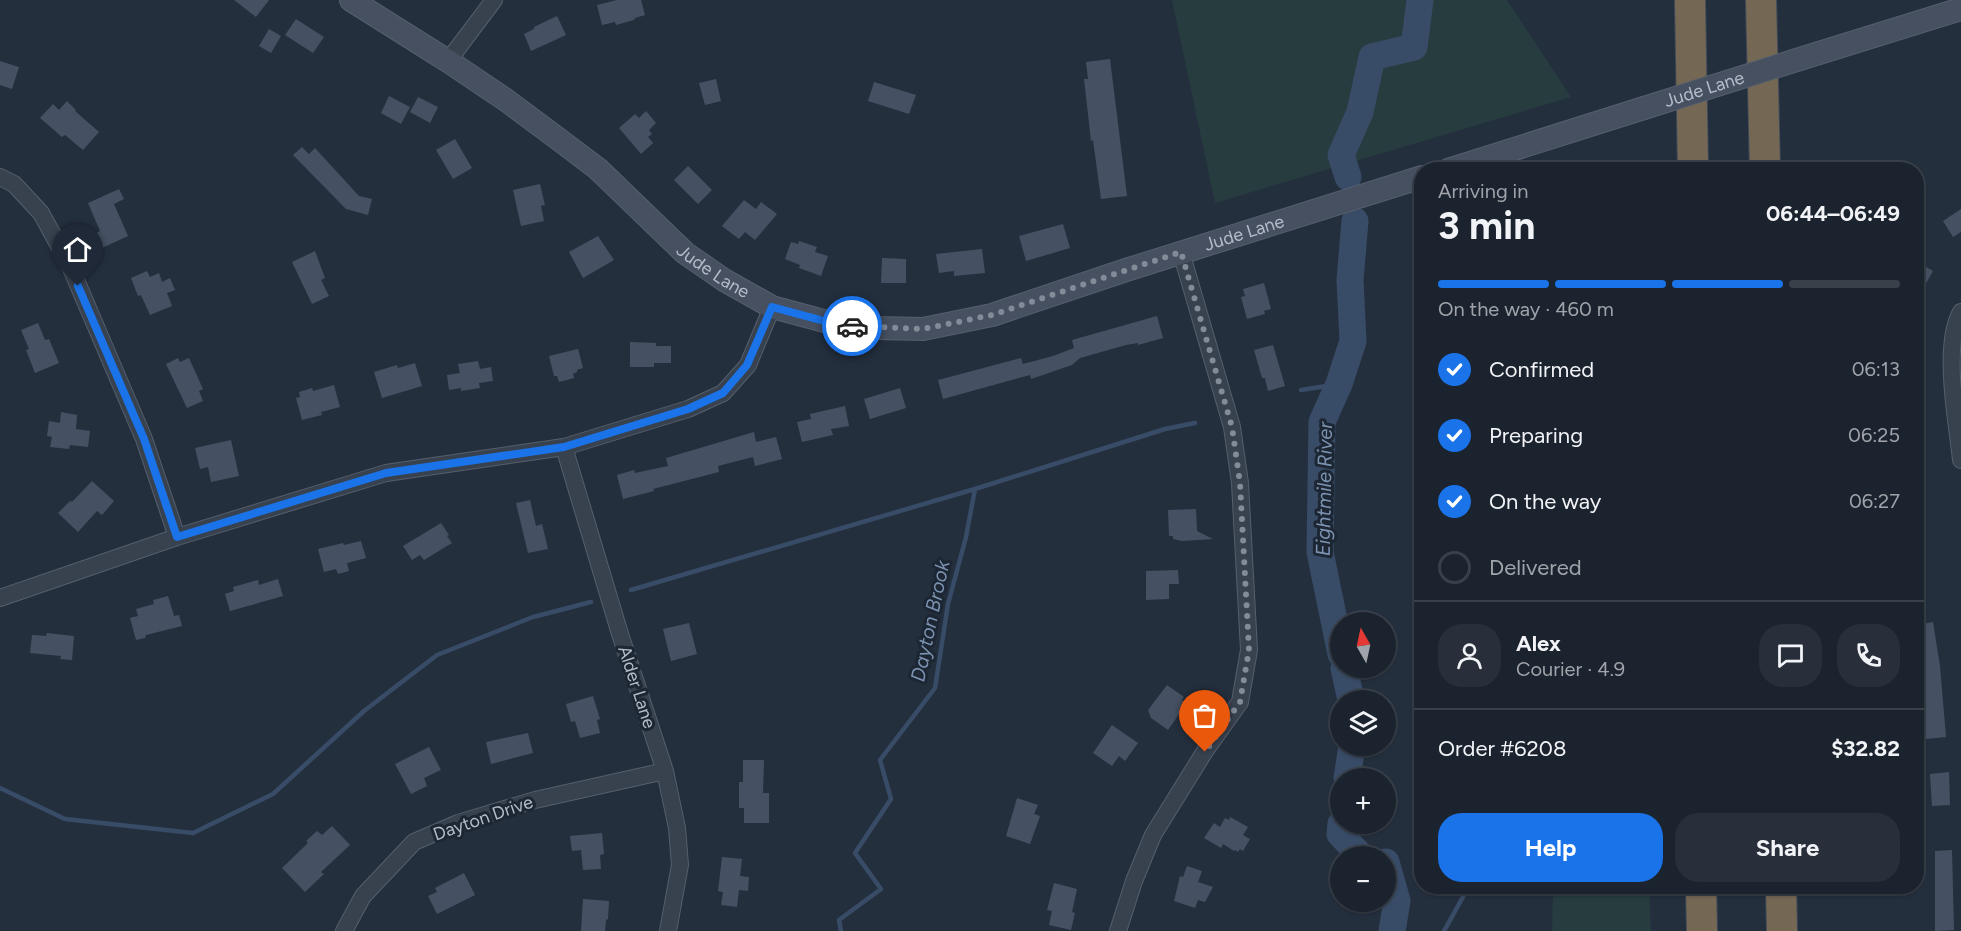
<!DOCTYPE html>
<html lang="en">
<head>
<meta charset="utf-8">
<style>
	:root { --surface:#1b232e; --page:#282f3a; --text:#f1f3f6; --muted:#a0a4aa; --line:#39404a; --accent:#1a73e8 }
	body { margin:0; font-family:Figtree,sans-serif; background:var(--page); color:var(--text); height:100vh; display:flex; flex-direction:column; font-size:22px; white-space:nowrap }
	* { box-sizing:border-box; margin:0 }
	p { font-size:20px; color:var(--muted) }
	.icon { flex:none; width:33px; height:33px; fill:none; stroke:currentColor; stroke-width:2; stroke-linecap:round; stroke-linejoin:round }
	.map { position:relative; flex:1; overflow:hidden }
	.panel { position:absolute; left:1414px; top:162px; width:510px; height:732px; display:flex; flex-direction:column; background:var(--surface); border-radius:24px; box-shadow:0 2px 4px #0004,0 0 0 2px var(--line) }
	.panel>* { flex:none }
	.needle { width:39px; rotate:351deg }
	.fabs { position:absolute; left:1330px; top:612px; display:grid; gap:12px }
	.fabs a { display:grid; place-items:center; width:66px; height:66px; border-radius:50%; background:var(--surface); box-shadow:0 2px 4px #0004,0 0 0 2px var(--line); font-size:30px }
	.pin { position:absolute; display:grid; place-items:center; width:51px; height:51px; color:#fff; margin:-62px -26px; border-radius:50% 50% 50% 0; rotate:-45deg; box-shadow:0 0 6px #0007 }
	.pin .icon { rotate:45deg }
	.courier { position:absolute; display:grid; place-items:center; width:60px; height:60px; margin:-30px; border:4px solid #1a73e8; border-radius:50%; background:#fff; color:#222; box-shadow:0 2px 8px #0007 }
	.head em { font-style:normal; font-weight:700 }
	.head div { display:flex; flex-direction:column-reverse }
	.head { display:flex; align-items:center; justify-content:space-between; height:102px; padding:0 24px }
	h1 { font-size:39px; font-weight:700; line-height:45px }
	.bar { display:grid; grid-template-columns:repeat(4,1fr); gap:9px 6px; align-content:center; height:72px; padding:0 24px }
	.bar i { height:8px; border-radius:4px; background:var(--line) }
	.bar .selected { background:var(--accent) }
	.bar p { grid-column:span 4 }
	.line { display:flex; align-items:center; gap:15px; padding:0 24px; border-top:2px solid var(--line) }
	.line div { flex:1 }
	.round { display:grid; place-items:center; flex:none; width:63px; height:63px; border-radius:24px; background:var(--page) }
	ol { padding:0 24px; list-style:none }
	li { display:flex; align-items:center; gap:18px; height:66px }
	li p { margin-inline-start:auto }
	li .icon { padding:6px; border-radius:50%; background:var(--accent); color:#fff; stroke-width:4 }
	li:last-child { color:var(--muted) }
	li i { width:33px; height:33px; border:3px solid var(--line); border-radius:50% }
	.cta { display:flex; gap:12px; margin-top:auto; padding:12px 24px }
	.cta a { flex:1; height:69px; border-radius:24px; background:var(--accent); color:#fff; font-size:24px; font-weight:700; line-height:69px; text-align:center }
	.cta a+a { background:var(--page); color:var(--text) }
	.map>svg:first-child { display:block }
	.green { fill:#263c3f }
	.lines { fill:none; stroke-linecap:round; stroke-linejoin:round }
	.stream { stroke:#394c67; stroke-width:4.5 }
	.river { stroke:#394c67; stroke-width:27 }
	.building { fill:#455162 }
	.street-casing { stroke:#565f6c; stroke-width:18 }
	.secondary-casing { stroke:#565f6c; stroke-width:24 }
	.highway-casing { stroke:#434c59; stroke-width:32 }
	.street { stroke:#38414e; stroke-width:16 }
	.secondary { stroke:#465061; stroke-width:22 }
	.highway { stroke:#746855; stroke-width:30 }
	.secondary-bridge-casing { stroke:#565f6c; stroke-width:24; stroke-linecap:butt }
	.secondary-bridge { stroke:#465061; stroke-width:22 }
	.done { stroke:#828b98; stroke-width:6; stroke-dasharray:0 10.8 }
	.route { stroke:#1a73e8; stroke-width:8 }
	.labels { text-anchor:middle; stroke-width:6; stroke-linejoin:round; paint-order:stroke }
	.street-label { font-size:18px; fill:#b4bcc9; stroke:#1d2633 }
	.water-label { font-size:20px; font-style:italic; fill:#7c92b1; stroke:#1d2633 }
</style>
</head>
<body>
<div class="map">
<svg width="1961" height="931" viewBox="0 0 1961 931">
	<rect width="100%" height="100%" fill="#242f3e"/>
	<path class="green" d="M1172 0H1507L1571 97 1215 203Z
		M1553 887H1649L1651 931H1552Z"/>
	<g class="lines">
		<path class="stream" d="M1301 390 1339 384
			M631 590 975 489
			M0 788 65 819 193 833 273 794 364 711 437 655 533 617 591 602
			M841 931 839 920 881 889 855 853 891 799 880 760 935 688 948 604 966 537 975 489 1165 429 1195 423
			M1444 931 1469 886"/>
		<path class="river" d="M1348 177 1341 155 1360 112 1372 57 1414 47 1420 0
			M1341 654 1320 552 1322 422 1339 384 1353 341 1350 280 1355 221
			M1344 668 1351 700
			M1347 778 1352 746
			M1341 824 1340 834 1361 856
			M1386 862 1397 901 1392 931"/>
	</g>
	<path class="building" d="M234 0H269L256 17Z
		M617 0H641L645 15 635 18 634 20 616 25 615 22 602 25 597 5Z
		M557 16 566 35 531 51 524 34 534 29V27Z
		M296 19 324 37 313 53 285 35Z
		M269 29 281 36 271 53 259 46Z
		M1110 59 1127 196 1101 199 1093 140 1091 141 1084 79H1088L1086 62Z
		M0 61 19 67 12 89 0 85Z
		M716 79 721 101 705 105 699 83Z
		M874 82 916 95 909 114 868 101Z
		M389 96 410 107 401 124 381 113Z
		M418 97 438 107 430 123 410 112Z
		M67 101 76 110 75 111 99 132 83 150 65 135 62 137 40 118 53 104 59 110Z
		M646 111 656 123 649 130 652 134 648 137 653 143 641 154 619 128 635 114 639 118Z
		M455 139 472 168 453 179 436 150Z
		M302 147 309 154 315 148 359 196 372 199 368 215 346 209 293 155Z
		M688 166 712 190 698 204 674 180Z
		M540 184 545 205 541 206 544 221 521 226 513 190Z
		M119 189 124 199 114 204 128 236 102 248 96 233 100 231 88 203Z
		M744 200 756 209 761 202 777 214 755 240 745 232 739 239 722 226Z
		M1961 209V232L1953 237 1943 221Z
		M1063 224 1070 248 1026 261 1019 236Z
		M598 236 614 260 583 278 569 252Z
		M799 241 817 247 815 252 828 256 821 276 799 268 800 265 785 259 791 242 798 244Z
		M982 249 985 273 954 276V271L939 273 936 254Z
		M315 251 325 278 321 280 329 296 312 304 292 262Z
		M882 258 906 259V283H881Z
		M1917 262 1933 271 1917 299Z
		M147 271 150 277 159 273 162 282 170 278 175 290 167 293 172 306 150 315 141 295 138 296 131 278Z
		M1264 283 1271 309 1264 311 1265 314 1247 319 1241 297 1245 296 1243 289Z
		M1157 316 1163 338 1138 345V343L1126 345 1080 358 1072 365 1031 379 1030 375 943 399 938 380 1021 358 1023 364 1053 356 1074 348 1072 340Z
		M38 323 45 340 49 339 59 363 35 373 26 350 29 349 21 330Z
		M630 342 656 343V346H671V363H654V367H630Z
		M1273 345 1285 386 1268 391 1265 378H1262L1254 350Z
		M578 349 583 368 577 370V372L573 374 574 378 559 382 557 376H554L549 356Z
		M178 358 180 362 189 358 203 389 199 391 203 401 187 408 166 364Z
		M478 361 480 369 491 367 493 381 479 383 480 388 461 391V388L449 390 447 375 460 373 458 364Z
		M415 363 422 386 382 398 374 372 397 365 398 368Z
		M334 385 340 407 321 412 322 415 302 420 296 398 300 397 299 392 312 388 313 391Z
		M900 388 906 408 870 419 864 399Z
		M845 406 849 426 831 429 833 435 802 442 797 422 811 419 810 414Z
		M61 412 77 415 76 429 90 431 88 447 70 445 69 449 50 447 52 437 47 436 49 421 60 423Z
		M754 432 756 442 776 437 782 459 755 466 753 457 718 466 719 472 653 489 654 491 623 499 617 475 634 470 635 473 668 466 666 458Z
		M231 440 239 476 211 482 208 467 200 469 195 448Z
		M92 481 114 501 102 515 97 511 78 532 58 513 70 501 72 502Z
		M530 500 536 526 542 524 548 549 528 553 516 503Z
		M1196 509 1197 531 1213 539 1182 541 1173 539V536H1169L1168 510Z
		M441 523 449 535 447 536 452 543 424 560 420 555 412 560 403 546Z
		M361 541 366 558 347 563 349 571 338 574 336 569 324 572 318 549 343 543 344 545Z
		M1178 570 1179 584H1169V599L1146 600V571Z
		M278 579 283 596 230 611 225 594 234 591 233 587 258 580 259 585Z
		M168 596 174 616 179 615 182 626 146 635 145 638 136 640 130 618 138 616 136 609 154 604 153 600Z
		M1933 622 1940 666 1946 737 1926 739 1923 709H1920L1918 690 1926 689 1917 625Z
		M689 623 697 654 671 661 663 629Z
		M47 633 74 636 72 660 60 659 61 656 30 653 32 635 46 636Z
		M1167 685 1184 697 1182 700 1187 703 1168 730 1151 718 1148 710Z
		M593 696 600 719 597 720 600 733 580 738 575 721 571 722 566 704Z
		M1112 725 1138 743 1125 761 1119 756 1112 766 1093 753Z
		M528 733 533 753 491 764 486 742Z
		M429 747 441 770 424 778 427 786 411 794 395 764Z
		M743 760H764L763 793H769V823H744V808H739V782H743Z
		M1949 772 1950 805 1932 806 1930 774Z
		M1017 798 1038 805 1034 814 1040 816 1030 844 1006 836Z
		M1230 817 1248 827 1243 835 1250 839 1243 851 1240 849 1238 852 1235 850 1234 851 1223 844 1221 848 1204 838 1214 823 1220 827 1225 818 1229 820Z
		M332 826 350 845 321 872 324 874 305 892 282 868 308 843 306 841 317 831 322 835Z
		M602 833 604 854 600 855 601 869 583 870 581 850 572 851 570 836Z
		M1952 850 1954 930 1935 931V851Z
		M722 857 742 859 740 876 749 877 748 891 739 890 737 907 721 905 723 892 718 891Z
		M1187 866 1202 871 1198 882 1213 887 1205 902 1198 900 1195 908 1174 901 1180 876 1183 877Z
		M464 873 475 895 437 914 428 896 437 892 435 888Z
		M1054 883 1077 889 1072 912 1075 913 1071 930 1049 925 1052 911 1047 910Z
		M583 899 609 901 608 919 606 920 605 931H581Z"/>
	<g class="lines">
		<defs>
			<path id="street" d="M448 61 494 0
				M0 177 14 184 41 213 70 266 144 439 177 537
				M1961 312C1942 346 1957 421 1961 460
				M564 447 620 634 665 771 677 828 680 865 668 931
				M0 598 177 537 386 473 564 447 688 409 723 393 748 365 772 307
				M344 931 363 896 414 842 458 823 535 800 665 771
				M1118 931 1134 881 1153 835 1205 751 1240 702 1249 650 1240 483 1232 427 1181 252"/>
			<g id="secondary">
				<path id="s1" d="M351 0 448 61 506 100 557 138 598 169 685 253 724 280 772 307 839 325 876 328 923 329 992 315 1126 270 1422 177"/>
				<path d="M1819 53 1961 9"/>
				<path d="M1448 170 1644 108"/>
			</g>
			<path id="highway" d="M1690 0 1693 170
				M1761 0 1765 170
				M1701 886 1702 931
				M1781 886 1782 931"/>
		</defs>
		<use href="#street" class="street-casing"/>
		<use href="#secondary" class="secondary-casing"/>
		<use href="#highway" class="highway-casing"/>
		<use href="#street" class="street"/>
		<use href="#secondary" class="secondary"/>
		<use href="#highway" class="highway"/>
		<defs>
			<g id="secondary-bridge">
				<path id="s2" d="M1644 108 1819 53"/>
			</g>
		</defs>
		<use href="#secondary-bridge" class="secondary-bridge-casing"/>
		<use href="#secondary-bridge" class="secondary-bridge"/>
	</g>
	<g class="lines">
		<path class="done" d="M852 326 923 329 992 315 1181 252 1232 427 1240 483 1249 650 1240 702 1205 752"/>
		<path class="route" d="M78 286 144 439 177 537 386 473 564 447 688 409 723 393 747 365 772 307 839 325 852 326"/>
	</g>
	<g class="labels">
		<g class="street-label">
			<text dy="6" stroke="none"><textPath href="#s2" startOffset="63">Jude Lane</textPath></text>
			<text dy="6" stroke="none"><textPath href="#s1" startOffset="1012">Jude Lane</textPath></text>
			<text dy="6" stroke="none"><textPath href="#s1" startOffset="454">Jude Lane</textPath></text>
			<text transform="translate(637 687) rotate(72)" y="6">Alder Lane</text>
			<text transform="translate(483 818) rotate(-19)" y="6">Dayton Drive</text>
		</g>
		<g class="water-label">
			<text transform="translate(1324 489) rotate(-89)" y="7">Eightmile River</text>
			<text transform="translate(930 621) rotate(-78)" y="7">Dayton Brook</text>
		</g>
	</g>
</svg>
<div class="fabs">
<a><svg class="needle" viewBox="-14 -14 28 28"><path d="M0-13l5 13h-10z" fill="#e53935"/><path d="M0 13l5-13h-10z" fill="#a0a4aa"/></svg></a>
<a><svg class="icon" aria-label="layers" viewBox="0 0 24 24"><path d="M12 4l9 5-9 5-9-5zM3 14l9 5 9-5"/></svg></a>
<a>+</a>
<a>−</a>
</div>
<div class="pin" style="left:1205px;top:752px;background:#ea580c"><svg class="icon" aria-label="bag" viewBox="0 0 24 24"><path d="M5 8h14l-1 12H6zM9 8a3 3 0 0 1 6 0"/></svg></div>
<div class="pin" style="left:78px;top:286px;background:#1f2937"><svg class="icon" aria-label="home" viewBox="0 0 24 24"><path d="M3 11l9-7 9 7M6 9v11h12V9"/></svg></div>
<div class="courier" style="left:852px;top:326px"><svg class="icon" aria-label="car" viewBox="0 0 24 24"><path d="M5 17H2v-5l4-1 3-4h7l3 4 3 1v5h-3M9 17h6M6 11h13"/><circle cx="7" cy="17" r="2"/><circle cx="17" cy="17" r="2"/></svg></div>
<section class="panel">
<div class="head"><div><h1>3 min</h1><p>Arriving in</p></div><em>06:44–06:49</em></div>
<div class="bar"><i class="selected"></i><i class="selected"></i><i class="selected"></i><i></i><p>On the way · 460 m</p></div>
<ol>
<li><svg class="icon" aria-label="check" viewBox="0 0 24 24"><path d="M5 12l5 5 9-10"/></svg>Confirmed<p>06:13</p></li>
<li><svg class="icon" aria-label="check" viewBox="0 0 24 24"><path d="M5 12l5 5 9-10"/></svg>Preparing<p>06:25</p></li>
<li><svg class="icon" aria-label="check" viewBox="0 0 24 24"><path d="M5 12l5 5 9-10"/></svg>On the way<p>06:27</p></li>
<li><i></i>Delivered</li>
</ol>
<div class="line" style="height:108px"><a class="round"><svg class="icon" aria-label="person" viewBox="0 0 24 24"><circle cx="12" cy="8" r="4"/><path d="M4 21q1-7 8-7t8 7"/></svg></a><div><b>Alex</b><p>Courier · 4.9</p></div><a class="round"><svg class="icon" aria-label="chat" viewBox="0 0 24 24"><path d="M4 5h16v11H9l-5 4z"/></svg></a><a class="round"><svg class="icon" aria-label="phone" viewBox="0 0 24 24"><path d="M5 4h4l2 5-3 2q2 4 5 5l2-3 5 2v4C11 20 4 13 5 4z"/></svg></a></div>
<div class="line" style="height:78px"><div>Order #6208</div><b>$32.82</b></div>
<div class="cta"><a>Help</a><a>Share</a></div>
</section>
</div>
</body>
</html>
